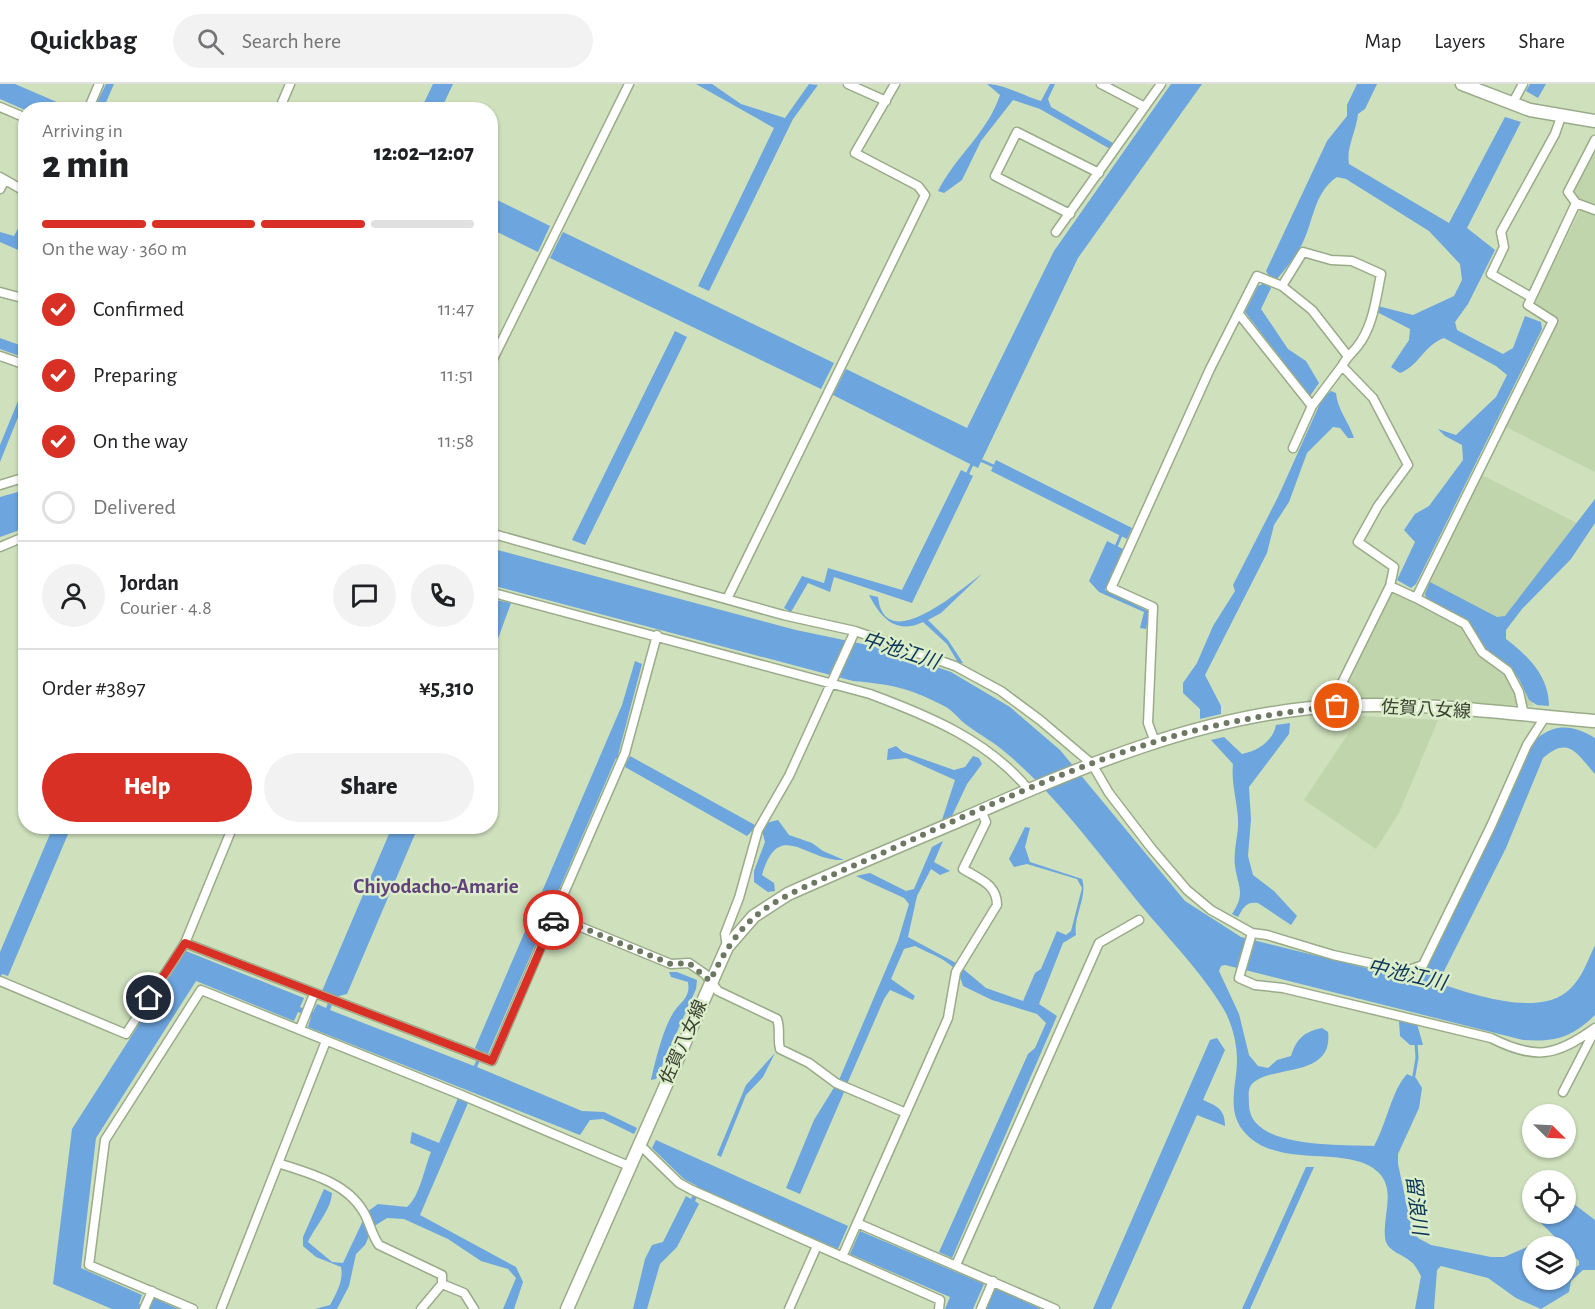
<!DOCTYPE html>
<html lang="en">
<head>
<meta charset="utf-8">
<style>
	:root { --surface:#fff; --page:#f2f2f2; --text:#202124; --muted:#757577; --line:#e0e0e0; --accent:#d93025 }
	body { margin:0; font-family:"Alegreya Sans","Noto Sans JP",sans-serif; background:var(--page); color:var(--text); height:100vh; display:flex; flex-direction:column; font-size:22px; white-space:nowrap }
	* { box-sizing:border-box; margin:0 }
	p { font-size:20px; color:var(--muted) }
	.icon { flex:none; width:33px; height:33px; fill:none; stroke:currentColor; stroke-width:2; stroke-linecap:round; stroke-linejoin:round }
	.map { position:relative; flex:1; overflow:hidden }
	.panel { position:absolute; left:18px; top:18px; width:480px; height:732px; display:flex; flex-direction:column; background:var(--surface); border-radius:24px; box-shadow:0 2px 4px #0004 }
	.panel>* { flex:none }
	.needle { width:39px; rotate:114deg }
	.tools { position:absolute; left:1522px; top:1020px; display:grid; gap:12px }
	.tools a { display:grid; place-items:center; width:54px; height:54px; border-radius:50%; background:var(--surface); box-shadow:0 2px 4px #0004; font-size:30px }
	.pin { position:absolute; display:grid; place-items:center; width:51px; height:51px; color:#fff; margin:-26px; border:3px solid #fff; border-radius:50%; box-shadow:0 2px 6px #0007 }
	.courier { position:absolute; display:grid; place-items:center; width:60px; height:60px; margin:-30px; border:4px solid #d93025; border-radius:50%; background:#fff; color:#222; box-shadow:0 2px 8px #0007 }
	.overview em { font-style:normal; font-weight:800 }
	.overview div { display:flex; flex-direction:column-reverse }
	.overview { display:flex; align-items:center; justify-content:space-between; height:102px; padding:0 24px }
	h1 { font-size:39px; font-weight:800; line-height:45px }
	.bar { display:grid; grid-template-columns:repeat(4,1fr); gap:9px 6px; align-content:center; height:72px; padding:0 24px }
	.bar i { height:8px; border-radius:4px; background:var(--line) }
	.bar .selected { background:var(--accent) }
	.bar p { grid-column:span 4 }
	.line { display:flex; align-items:center; gap:15px; padding:0 24px; border-top:2px solid var(--line) }
	.line div { flex:1 }
	.round { display:grid; place-items:center; flex:none; width:63px; height:63px; border-radius:32px; background:var(--page) }
	ol { padding:0 24px; list-style:none }
	li { display:flex; align-items:center; gap:18px; height:66px }
	li p { margin-inline-start:auto }
	li .icon { padding:6px; border-radius:50%; background:var(--accent); color:#fff; stroke-width:4 }
	li:last-child { color:var(--muted) }
	li i { width:33px; height:33px; border:3px solid var(--line); border-radius:50% }
	.button { display:flex; gap:12px; margin-top:auto; padding:12px 24px }
	.button a { flex:1; height:69px; border-radius:36px; background:var(--accent); color:#fff; font-size:24px; font-weight:800; line-height:69px; text-align:center }
	.button a+a { background:var(--page); color:var(--text) }
	header { display:flex; align-items:center; gap:36px; box-sizing:border-box; height:84px; padding:0 30px; background:var(--surface); border-bottom:2px solid var(--line) }
	header strong { font-size:28px }
	nav { display:flex; gap:33px; margin-inline-start:auto; font-size:21px }
	.search { width:420px; height:54px; background:var(--page); display:flex; align-items:center; gap:15px; box-sizing:border-box; padding:0 21px; border-radius:33px; color:var(--muted); font-size:22px }
	.map>svg:first-child { display:block }
	.built { fill:#c0d5ac }
	.water { fill:#6da5de }
	.lines { fill:none; stroke-linecap:round; stroke-linejoin:round }
	.stream { stroke:#6da5de; stroke-width:3 }
	.street-casing { stroke:#9aab89; stroke-width:11 }
	.primary-casing { stroke:#9aab89; stroke-width:15 }
	.street { stroke:#fff; stroke-width:8 }
	.primary { stroke:#fff; stroke-width:12 }
	.done { stroke:#6d7862; stroke-width:6; stroke-dasharray:0 10.8 }
	.route { stroke:#d93025; stroke-width:8 }
	.labels { text-anchor:middle; stroke-width:5; stroke-linejoin:round; paint-order:stroke }
	.street-label { font-size:18px; fill:#394032; stroke:#dbedc9 }
	.water-label { font-size:20px; font-style:italic; fill:#0a3459; stroke:#dbedc9 }
	.quarter-label { font-size:21px; font-weight:bold; fill:#62417b; stroke:#dbedc9 }
</style>
</head>
<body>
<header>
<strong>Quickbag</strong>
<div class="search"><svg class="icon" aria-label="search" viewBox="0 0 24 24"><circle cx="10" cy="10" r="6"/><path d="M15 15l6 6"/></svg>Search here</div>
<nav><a>Map</a><a>Layers</a><a>Share</a></nav>
</header>
<div class="map">
<svg width="1595" height="1225" viewBox="0 0 1595 1225">
	<rect width="100%" height="100%" fill="#cee0bc"/>
	<path class="built" d="M1595 67V388L1498 339 1551 231 1534 219 1581 124 1570 111Z
		M1474 387 1581 441 1494 555 1528 584 1533 622 1329 613 1387 496 1414 508Z
		M1360 632 1438 636 1399 729 1376 765 1304 716Z"/>
	<path class="water" d="M0 0H15L73 25 25 26 0 15Z
		M106 0H114L103 25H94Z
		M433 0H453L444 19 445 25H421Z
		M696 0H712L741 20 785 34 809 0 818 1 793 35 709 207 698 202 774 44Z
		M987 0C1003 0 1024 12 1041 17L1050 0H1055L1048 15 1051 23 1113 59 1110 65 1040 25 1013 16 981 57 962 96 944 109 938 107C955 73 988 48 1000 11Z
		M1171 0H1202L1078 174 978 384 833 311 846 285 967 344 1054 167Z
		M1357 0H1377L1365 25 1358 30C1356 48 1346 64 1349 80L1449 139 1505 33 1521 38 1467 144 1495 166 1468 220 1455 238 1457 246 1503 270 1513 264 1525 232 1541 238 1542 245 1416 500 1411 504 1397 496 1415 458 1404 446 1415 430 1429 422 1463 376 1462 361 1445 352 1438 345 1456 351 1496 313 1507 291 1496 282 1444 254C1423 262 1420 281 1400 289L1391 283 1409 256 1410 245 1377 228 1378 222 1413 231 1454 212 1462 196 1460 180 1429 147 1346 95 1337 93C1312 110 1314 140 1300 164 1294 175 1285 185 1277 195L1269 192 1266 187 1327 57 1347 32V21Z
		M1530 0H1546L1538 14 1526 7Z
		M491 113 550 142 538 168 491 145Z
		M25 132V169L0 158V148L14 152Z
		M563 148 834 279 821 305 550 174Z
		M1265 199 1271 204 1261 225 1288 265 1306 277 1319 299 1310 312 1245 228 1258 202Z
		M675 247 687 253 585 461 572 456Z
		M0 254 25 263V274L0 265Z
		M25 300V316L0 378V361Z
		M1331 307 1336 309C1337 325 1349 338 1354 354H1348L1340 344 1333 343 1307 369 1289 418 1274 441 1267 469 1205 591 1221 622V630L1200 635V625L1183 609V599L1197 579 1213 542 1235 507 1233 501 1278 413 1322 315Z
		M996 376 1132 444 1127 455 991 387Z
		M961 386 973 392 912 519 834 493 830 508 808 499 791 528 784 524 802 492 824 499 828 484 902 506Z
		M25 406V444L0 453V413Z
		M1595 415V439L1571 475 1522 525 1506 546V555C1528 572 1549 592 1549 622L1537 621 1529 616 1519 595 1510 583 1486 565 1468 536 1427 516 1425 510 1430 498 1497 533 1505 532Z
		M1107 457 1123 465 1105 506 1150 528 1146 545 1140 544 1144 528 1099 508 1089 497Z
		M490 464 796 546 882 564 951 588 1010 623 1060 666 1185 817 1241 853 1415 896 1425 886C1448 839 1472 793 1494 746 1504 725 1524 663 1540 652 1559 638 1577 643 1595 654V690C1577 670 1569 651 1543 674L1506 764 1442 891 1441 900C1475 911 1541 934 1570 905 1582 894 1588 876 1595 861V931C1571 954 1556 958 1523 956L1225 881 1221 882 1219 887 1239 930 1249 971 1258 982 1268 984 1277 976 1291 972C1297 954 1304 948 1322 944L1328 948C1334 994 1271 981 1253 999 1247 1004 1249 1013 1249 1021 1250 1066 1344 1060 1374 1062 1387 1039 1391 1008 1407 990L1416 994 1422 1004 1419 1024 1398 1070V1080L1411 1141 1418 1154 1431 1161 1491 1173H1504L1527 1163 1533 1165V1196H1566V1192L1579 1181V1177L1537 1135 1540 1130H1566V1114L1595 1136V1186H1583L1571 1197 1569 1208 1541 1225 1516 1214 1488 1194 1441 1182 1437 1186 1434 1225H1415L1421 1192C1418 1187 1415 1180 1410 1177 1402 1170 1390 1168 1386 1158 1380 1136 1398 1107 1378 1088 1348 1060 1280 1086 1246 1050 1225 1028 1237 1002 1237 976 1237 959 1232 939 1223 924 1203 890 1169 855 1144 825 1100 772 1058 712 1005 668 994 658 980 651 968 642 959 636 953 626 944 622 910 604 890 600 853 597L491 501Z
		M982 490 941 529 928 536 948 556 963 579 959 580 947 560 923 538C896 551 881 534 869 511L878 513C885 574 963 503 982 490Z
		M491 515 511 519 491 574 490 515Z
		M635 577 642 580 618 671 628 676 630 672 755 741 763 743 766 739 778 736 789 751 812 759 823 767 844 776C806 778 779 733 762 791L774 799 775 807 768 808 754 798V787L765 758 762 746 755 744 747 752 625 683 626 679 616 674 488 970 484 968 477 983 582 1027 604 1028 637 1044 634 1050 603 1035 590 1036 580 1051 308 943 311 933 298 928 294 937 196 897 96 1054 81 1184 142 1211 139 1220 149 1224 154 1214 178 1225H112L53 1200 72 1045 186 867 304 914 300 923 313 928 317 920 326 924 331 911 322 907 392 743H418L347 910 335 913 330 926 474 982 480 967 475 964 622 621Z
		M1290 639 1289 650 1249 703 1251 735 1248 772 1253 791 1274 807 1297 832 1291 841 1258 819C1246 817 1243 824 1238 833L1232 830C1246 809 1238 803 1235 782 1233 766 1239 750 1238 735 1237 716 1231 699 1233 680L1211 656 1224 653 1242 670C1258 667 1273 657 1276 641Z
		M896 662 903 668 954 686 965 683 973 672 979 674 982 680 967 700 952 732 942 736 955 696 906 674 887 676 888 665Z
		M53 743H71L8 892 2 890 0 895V868Z
		M1025 743 1030 744 1025 763 1030 778 1082 795C1088 813 1073 832 1076 851L1063 859 1039 920 1057 932 952 1174 939 1168 1028 970 1035 964 1046 939 1037 930 992 916 963 902C957 877 936 873 915 862L904 865 891 895 915 912 913 916 890 906 884 915 847 1000 839 996 898 857 909 820 904 814 856 792 870 789 906 807 914 805 932 763 943 757 934 778 950 787 940 791 931 785 917 812 908 853 956 879 986 904 1023 917 1035 889 1041 885 1057 847 1066 851 1071 847 1082 804 1077 795 1027 780 1014 783 1009 775Z
		M669 888H677L697 896 696 905 656 995 651 996C655 978 663 946 672 931 679 918 691 915 688 898L671 893Z
		M1399 937 1417 940 1423 961H1410L1400 952Z
		M1217 954 1225 966 1203 1016C1217 1022 1225 1025 1225 1042L1197 1031 1111 1225H1093L1210 956Z
		M775 969 763 993 746 1011 721 1073 717 1071 746 1001Z
		M835 1002 845 1006 800 1110 786 1104 814 1036Z
		M458 1014 468 1019 420 1131 516 1183 523 1198 514 1225H503L516 1194 508 1185 481 1177 448 1155 404 1135 387 1134 373 1143 365 1161 356 1170 349 1202 337 1225H315L330 1221C336 1210 344 1196 341 1183L316 1173 303 1162V1153L324 1105 332 1109C331 1126 316 1141 308 1158L332 1178 343 1179 367 1128 378 1120 407 1123C420 1112 424 1085 431 1068L410 1059 412 1048 439 1059Z
		M656 1056 848 1142 838 1165 701 1105 695 1117 699 1120 677 1163 660 1180 647 1225H633L645 1175 652 1161 663 1158 686 1112 691 1115 697 1102 684 1095 652 1064Z
		M1306 1083H1314L1250 1225H1242Z
		M860 1147 984 1200 973 1225H945L950 1213 850 1170Z
		M995 1204 1041 1225H986Z"/>
	<g class="lines">
		<path class="stream" d="M980 376 996 383
			M967 391 973 378
			M1115 465 1122 449
			M1413 997 1417 974 1416 959"/>
		<defs>
			<path id="street" d="M848 0 886 17
				M1101 0 1145 23
				M1512 20 1523 0
				M0 23 26 34
				M88 26 99 0
				M279 26 290 0
				M1595 56 1568 108 1576 119 1595 126
				M0 93 26 108
				M0 105 5 96
				M1070 130 995 92 1017 48 1099 89
				M1056 148 1161 0
				M1282 202 1312 226 1347 271
				M0 208 26 215
				M1531 213 1491 190 1504 163 1501 148 1555 50 1561 33
				M1239 230 1312 322
				M0 272 26 281
				M490 281 629 0
				M1293 364 1312 322 1342 282
				M0 401 26 393
				M490 449 783 531 855 547 955 582 1001 607 1040 636 1092 680 1109 709 1152 765 1187 806 1211 826 1252 849 1267 851 1333 871 1406 887 1423 881 1491 742 1527 661 1545 633
				M0 463 26 452
				M490 508 870 610C929 632 988 656 1029 706
				M1416 514 1465 540 1482 568 1508 587 1519 608 1524 631
				M727 515 925 111 918 102 855 69 895 0
				M1337 622 1338 607 1390 502 1416 514 1553 237 1528 221 1576 119
				M1155 658 1148 639 1153 523 1111 504 1210 285 1257 192 1282 202 1303 168 1331 176 1352 177 1381 190C1376 215 1373 243 1357 263 1351 270 1346 274 1342 282L1373 314 1408 381 1378 422 1358 458 1394 483 1390 502
				M554 832 625 669 657 551
				M1252 849 1239 894 1255 901 1283 904 1491 954C1535 976 1555 973 1595 944
				M185 859 492 977 554 832 671 880 689 879 705 890 718 907 777 935C781 946 777 954 780 965L809 979 836 999 906 1029
				M727 863 725 850 739 814 758 746 789 692 855 547
				M0 897 126 950 185 859 233 742
				M300 945 314 910
				M1563 1008 1595 946
				M639 1060 679 1099 692 1106 940 1216 939 1225
				M278 1079C308 1089 346 1098 363 1127 370 1138 371 1150 379 1161L442 1191V1200
				M857 1139 1055 1225
				M842 1173 948 934 956 888 997 821C997 800 979 795 963 785L986 738 981 727
				M956 1181 1099 859 1139 836
				M144 1225 152 1207
				M193 1225 89 1181 105 1056 201 906 464 1012 629 1082
				M221 1225 326 957
				M421 1225 442 1200 464 1209 474 1225
				M789 1225 817 1162
				M981 1225 993 1197"/>
			<path id="primary" d="M1462 0 1530 26 1595 37
				M567 1225 727 863 754 832 788 810C844 785 901 761 958 737 1078 684 1204 629 1337 622 1422 617 1510 630 1595 637"/>
		</defs>
		<use href="#street" class="street-casing"/>
		<use href="#primary" class="primary-casing"/>
		<use href="#street" class="street"/>
		<use href="#primary" class="primary"/>
	</g>
	<g class="lines">
		<path class="done" d="M553 836 554 832 671 880 689 879 710 897C738 839 759 823 818 797 927 751 1041 693 1154 658 1214 639 1275 629 1337 622"/>
		<path class="route" d="M149 914 185 859 492 977 553 836"/>
	</g>
	<g class="labels">
		<g class="street-label">
			<text transform="translate(1426 625) rotate(3)" y="6">佐賀八女線</text>
			<text transform="translate(683 958) rotate(-66)" y="6">佐賀八女線</text>
		</g>
		<g class="water-label">
			<text transform="translate(901 566) rotate(18)" y="7">中池江川</text>
			<text transform="translate(1407 890) rotate(13)" y="7">中池江川</text>
			<text transform="translate(1417 1121) rotate(83)" y="7">留浪川</text>
		</g>
		<g class="quarter-label">
			<text x="436" y="809">Chiyodacho-Amarie</text>
		</g>
	</g>
</svg>
<div class="tools">
<a><svg class="needle" viewBox="-14 -14 28 28"><path d="M0-13l5 13h-10z" fill="#e53935"/><path d="M0 13l5-13h-10z" fill="#757577"/></svg></a>
<a><svg class="icon" aria-label="locate" viewBox="0 0 24 24"><circle cx="12" cy="12" r="6"/><path d="M12 2v4M12 18v4M2 12h4M18 12h4"/></svg></a>
<a><svg class="icon" aria-label="layers" viewBox="0 0 24 24"><path d="M12 4l9 5-9 5-9-5zM3 14l9 5 9-5"/></svg></a>
</div>
<div class="pin" style="left:1337px;top:622px;background:#ea580c"><svg class="icon" aria-label="bag" viewBox="0 0 24 24"><path d="M5 8h14l-1 12H6zM9 8a3 3 0 0 1 6 0"/></svg></div>
<div class="pin" style="left:149px;top:914px;background:#1f2937"><svg class="icon" aria-label="home" viewBox="0 0 24 24"><path d="M3 11l9-7 9 7M6 9v11h12V9"/></svg></div>
<div class="courier" style="left:553px;top:836px"><svg class="icon" aria-label="car" viewBox="0 0 24 24"><path d="M5 17H2v-5l4-1 3-4h7l3 4 3 1v5h-3M9 17h6M6 11h13"/><circle cx="7" cy="17" r="2"/><circle cx="17" cy="17" r="2"/></svg></div>
<section class="panel">
<div class="overview"><div><h1>2 min</h1><p>Arriving in</p></div><em>12:02–12:07</em></div>
<div class="bar"><i class="selected"></i><i class="selected"></i><i class="selected"></i><i></i><p>On the way · 360 m</p></div>
<ol>
<li><svg class="icon" aria-label="check" viewBox="0 0 24 24"><path d="M5 12l5 5 9-10"/></svg>Confirmed<p>11:47</p></li>
<li><svg class="icon" aria-label="check" viewBox="0 0 24 24"><path d="M5 12l5 5 9-10"/></svg>Preparing<p>11:51</p></li>
<li><svg class="icon" aria-label="check" viewBox="0 0 24 24"><path d="M5 12l5 5 9-10"/></svg>On the way<p>11:58</p></li>
<li><i></i>Delivered</li>
</ol>
<div class="line" style="height:108px"><a class="round"><svg class="icon" aria-label="person" viewBox="0 0 24 24"><circle cx="12" cy="8" r="4"/><path d="M4 21q1-7 8-7t8 7"/></svg></a><div><b>Jordan</b><p>Courier · 4.8</p></div><a class="round"><svg class="icon" aria-label="chat" viewBox="0 0 24 24"><path d="M4 5h16v11H9l-5 4z"/></svg></a><a class="round"><svg class="icon" aria-label="phone" viewBox="0 0 24 24"><path d="M5 4h4l2 5-3 2q2 4 5 5l2-3 5 2v4C11 20 4 13 5 4z"/></svg></a></div>
<div class="line" style="height:78px"><div>Order #3897</div><b>¥5,310</b></div>
<div class="button"><a>Help</a><a>Share</a></div>
</section>
</div>
</body>
</html>
